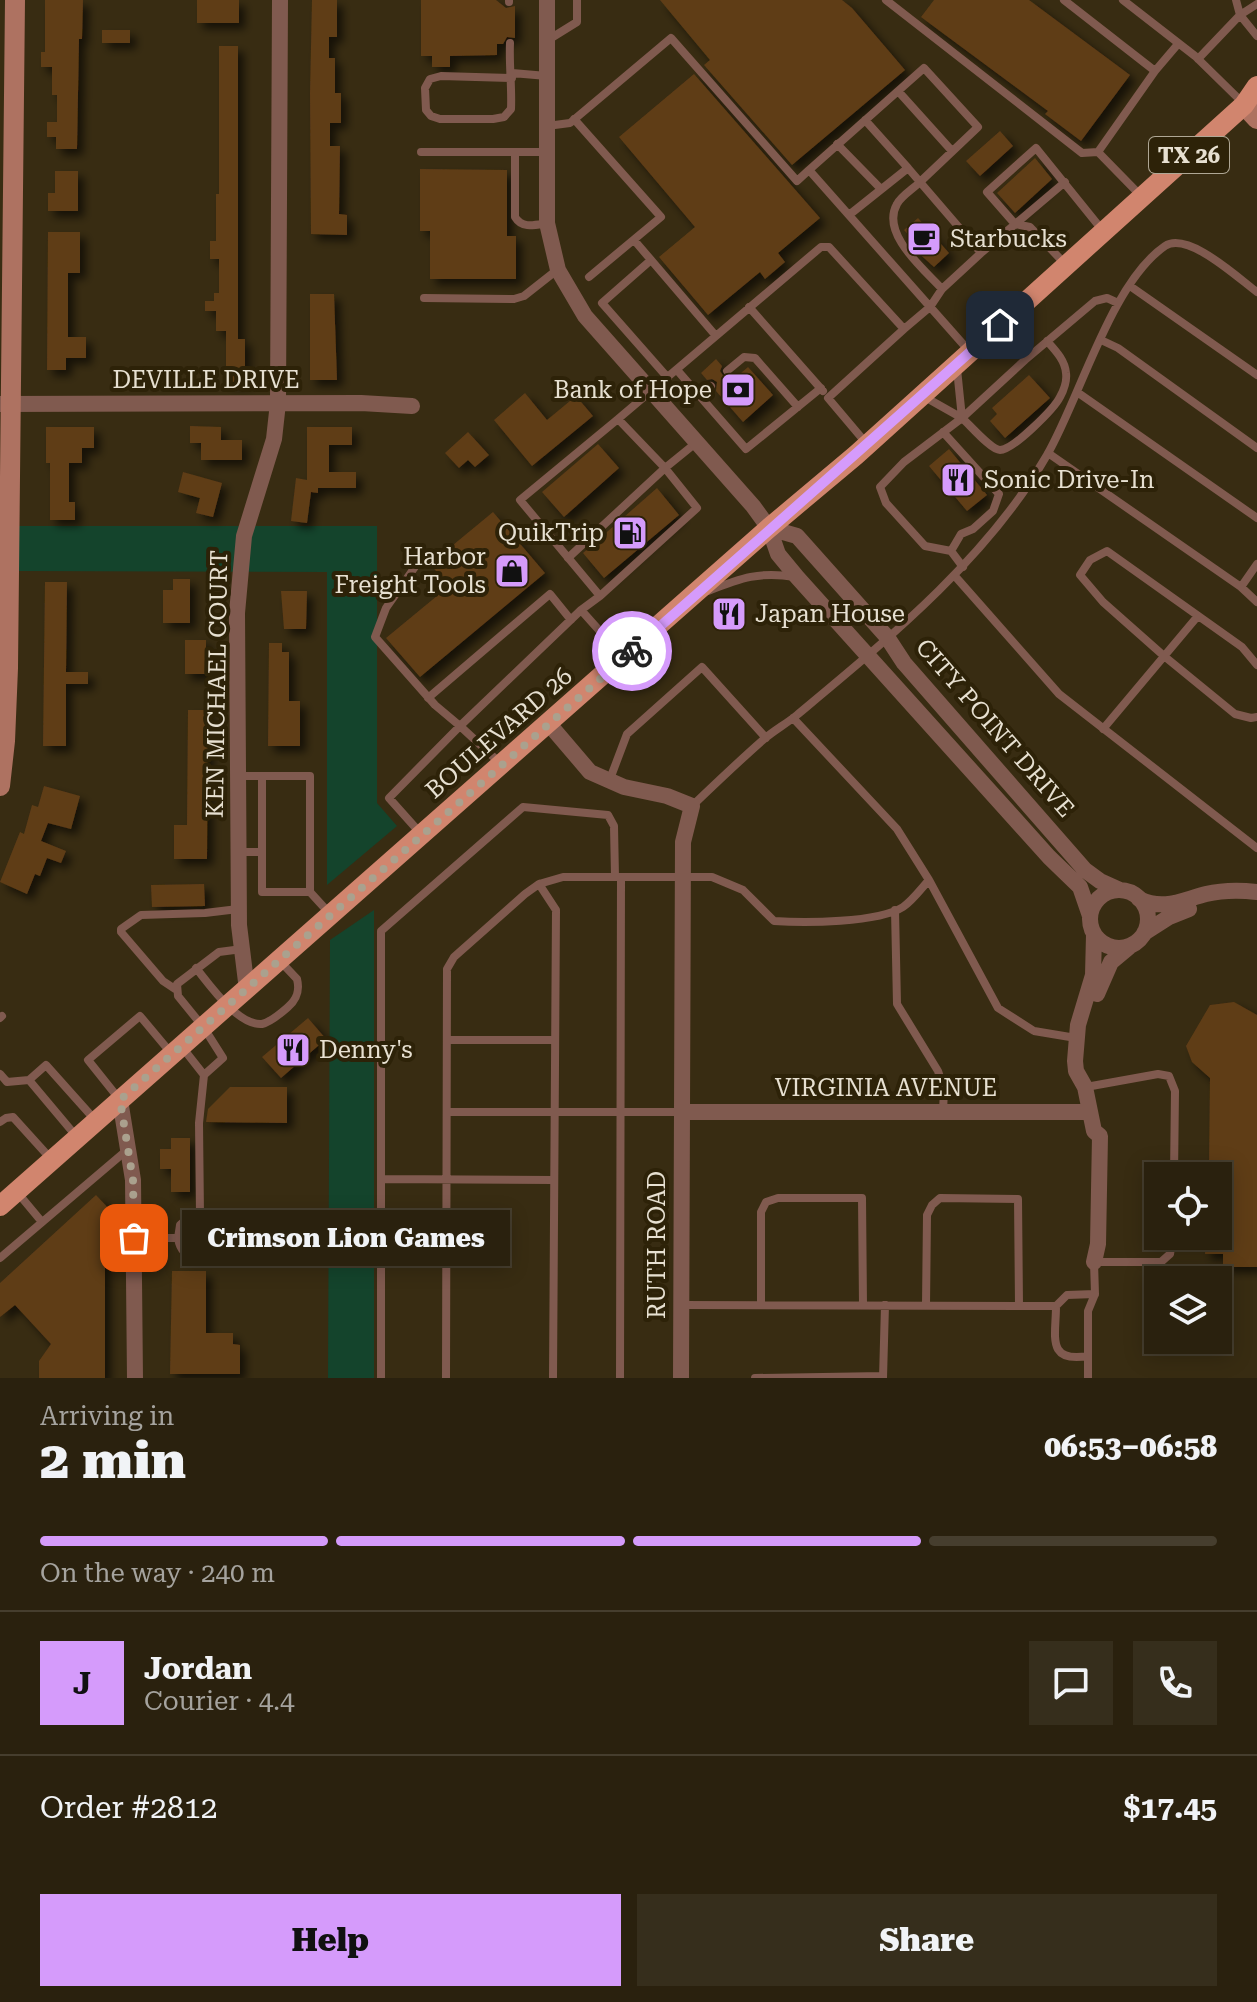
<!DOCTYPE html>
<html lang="en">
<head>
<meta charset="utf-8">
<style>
	:root { --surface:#2a210e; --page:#362e1c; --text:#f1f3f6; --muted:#a5a39e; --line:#463e2e; --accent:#d59bfb }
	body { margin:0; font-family:"Roboto Serif",serif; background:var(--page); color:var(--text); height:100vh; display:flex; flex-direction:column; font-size:30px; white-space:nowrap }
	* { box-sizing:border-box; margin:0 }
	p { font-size:26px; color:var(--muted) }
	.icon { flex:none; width:44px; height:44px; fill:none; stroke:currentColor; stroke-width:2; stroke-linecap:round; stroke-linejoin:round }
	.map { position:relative; height:1378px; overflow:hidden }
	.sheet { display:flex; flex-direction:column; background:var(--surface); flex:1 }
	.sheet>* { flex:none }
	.buttons { position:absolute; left:1144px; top:1162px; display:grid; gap:16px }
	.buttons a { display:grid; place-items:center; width:88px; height:88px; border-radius:0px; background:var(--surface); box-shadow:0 4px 20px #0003,0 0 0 2px var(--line); font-size:40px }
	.pin { position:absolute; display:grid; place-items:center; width:68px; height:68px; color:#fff; margin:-34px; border-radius:16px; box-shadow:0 4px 12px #0006 }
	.courier { position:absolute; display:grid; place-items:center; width:80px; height:80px; margin:-40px; border:6px solid #d59bfb; border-radius:50%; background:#fff; color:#222; box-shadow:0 2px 10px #0007 }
	.bubble { position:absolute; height:56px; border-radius:0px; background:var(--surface); box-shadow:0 4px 20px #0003,0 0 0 2px var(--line); font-size:26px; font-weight:800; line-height:56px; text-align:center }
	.overview em { font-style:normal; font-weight:800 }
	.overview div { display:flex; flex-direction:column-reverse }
	.overview { display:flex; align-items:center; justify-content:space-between; height:136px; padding:0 40px }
	h1 { font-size:52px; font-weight:800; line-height:60px }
	.bar { display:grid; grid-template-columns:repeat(4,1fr); gap:12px 8px; align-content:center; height:96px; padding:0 40px }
	.bar i { height:10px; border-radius:6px; background:var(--line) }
	.bar .active { background:var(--accent) }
	.bar p { grid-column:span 4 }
	.line { display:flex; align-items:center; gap:20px; padding:0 40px; border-top:2px solid var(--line) }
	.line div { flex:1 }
	.round { display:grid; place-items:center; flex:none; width:84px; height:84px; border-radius:0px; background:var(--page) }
	.primary-button { display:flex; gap:16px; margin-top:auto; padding:16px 40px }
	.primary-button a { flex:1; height:92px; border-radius:0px; background:var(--accent); color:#111; font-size:32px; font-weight:800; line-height:92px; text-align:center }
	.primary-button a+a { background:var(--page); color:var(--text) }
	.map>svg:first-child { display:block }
	.green { fill:#14442c }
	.building { fill:#5f3c17; filter:url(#shadow) }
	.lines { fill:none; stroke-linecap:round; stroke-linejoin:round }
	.lane { stroke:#805a4f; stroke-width:8 }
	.street { stroke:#805a4f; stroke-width:16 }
	.secondary { stroke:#ae7261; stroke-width:20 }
	.primary { stroke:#d1856e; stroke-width:20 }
	.done { stroke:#aaa18e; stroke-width:8; stroke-dasharray:0 14.4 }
	.route { stroke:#d59bfb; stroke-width:10 }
	.labels { text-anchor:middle; stroke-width:8; stroke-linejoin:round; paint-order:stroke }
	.shield { fill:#2d2208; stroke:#afa795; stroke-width:2 }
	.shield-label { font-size:22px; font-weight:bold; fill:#e7e0d1 }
	.poi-label { font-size:24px; fill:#e7e0d1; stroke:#2d2208; text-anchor:start }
	.street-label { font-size:24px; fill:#e7e0d1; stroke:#2d2208 }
</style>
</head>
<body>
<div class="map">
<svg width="1257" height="1378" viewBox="0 0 1257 1378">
	<defs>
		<filter id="shadow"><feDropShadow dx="6" dy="6" stdDeviation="4" flood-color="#0009"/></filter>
	</defs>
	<rect width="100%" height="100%" fill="#382c12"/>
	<path class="green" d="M18 526H377V803L397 826 327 885V572L18 571Z
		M374 910V1378H328L330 940Z"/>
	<path class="building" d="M45 0H83L82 39H79L77 149H56V137H47V122H57V95H52V67H41V52H45Z
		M197 0H239V23H197Z
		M312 0H337V37H329V58H335V93H341V123H330V146H340L339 214 347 215V235L311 234 310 93Z
		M421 0H496L506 8 515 6V38L507 37 503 44H497V55L450 56V67H432V56H421Z
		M660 0H842L852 8 905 70 792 165 704 65 710 60Z
		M934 0H1029L1130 75 1081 141 1045 114 1048 111 921 17Z
		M102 30H130V43H102Z
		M219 46H238V339H245V382H226V331H216V311H205V301H214V293H219V259H210V241H216V194H219Z
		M694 74 820 218 778 253 785 262 765 279 760 272 708 315 659 257 695 227 619 137Z
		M1000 131 1013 146 980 176 966 161Z
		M1035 158 1052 179 1015 213 997 193Z
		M420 169 507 170V236H516V279H430V231H420Z
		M55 171H78V211H48V193H55Z
		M918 218 949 253 934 267 915 250 919 247 904 230Z
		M48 232H80V273H68V337H86V358H66V370H47Z
		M310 294H334L337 380H310Z
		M716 359 722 366 720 371 724 377 732 376 734 379 748 367 773 395 743 422 716 391 717 382 712 379 707 380 701 373Z
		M1029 375 1050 398 1005 438 990 421 997 414 992 408Z
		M525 393 547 420 576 396 593 416 532 466 494 420Z
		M190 426 221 427V440H242V460H201V443H190Z
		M46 427H94V448H82V463H69V502H75V520H50V463H46Z
		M307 427H352V445H329V472H356V488H318V493L311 492 307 523 291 521 296 478 307 480Z
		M468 432 489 455 475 467 468 460 459 468 445 453Z
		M598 444 619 468 564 517 542 492Z
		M949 449 987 495 967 511 929 466Z
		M183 472 222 483 213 517 196 513 200 498 178 492Z
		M657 488 679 515 604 578 583 553Z
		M493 512 545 573 420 677 386 638 449 586 430 564Z
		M173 579H190V623H163V590H173Z
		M45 582H67L66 672H88V684H66V746H43Z
		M281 591H307L306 629H284Z
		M185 640H206V674H185Z
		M269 643H282V652H289V701H300V746H268Z
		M188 710H208L207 859H174V825H187Z
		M44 786 80 796 71 829 48 823 41 841 66 851 61 863 47 858 40 876 35 874 27 894 0 882 20 832 24 834 32 805 38 807Z
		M204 884 205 906 152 907 151 885Z
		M1234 1002 1257 1015V1267H1223V1254H1205L1206 1236H1218V1176H1199L1200 1165H1209L1210 1078 1192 1062 1186 1046 1210 1005Z
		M308 1018 326 1039 281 1078 262 1057Z
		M230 1087H287V1123L206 1122 208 1109Z
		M171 1138H190V1192H171V1169H160V1149H171Z
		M96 1195 110 1210 108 1240 105 1245V1378H39V1361L51 1344 15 1305 0 1317V1283Z
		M198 1222 295 1223V1252L198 1251Z
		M172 1271H206V1333H233V1344L240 1345V1374H170Z"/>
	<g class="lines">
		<path class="lane" d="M886 0 1082 153 1098 152
			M1064 0 1155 71 1178 44
			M1123 0 1195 56 1244 104
			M1236 0 1240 15 1257 36
			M509 2V0
			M548 40 577 22V0
			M510 43C509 66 512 86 511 109L504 117 493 119H440L431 116 426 110 425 88 430 79 441 76 512 78
			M1198 59 1240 15 1257 4
			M512 73 547 76
			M898 91 952 151
			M574 119 661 217 589 277
			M865 120 908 168
			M547 126 570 123 671 38 797 181 809 170
			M837 144 881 189
			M421 152H546
			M515 152V217C522 229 535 225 547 223
			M1142 197 1098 152 1155 71
			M849 215 908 168 920 182C913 189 901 196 897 204 880 234 925 270 942 289
			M634 240 716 336
			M981 253 1065 182
			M651 260 602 303 668 378
			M1066 265 1030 227 1015 224 987 192 1036 148 1103 231
			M1130 286 1257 375
			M424 298 514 299 524 296 557 270
			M749 307 823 391
			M904 329 930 307 942 289 981 253 920 182 978 127 924 68 809 170C863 231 916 291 970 352
			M1101 340 1118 348 1257 448
			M677 370 746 449 821 388
			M727 371 744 357 755 358 798 407
			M1077 392 1257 518
			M700 396 711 386
			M923 396 962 418 957 369
			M962 418C970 425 991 450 1000 450 1013 450 1054 409 1060 397 1064 390 1067 380 1066 373 1065 360 1055 350 1047 341
			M618 419 821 247H829L904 329 828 398 866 443
			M943 432 999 494 993 511 973 529 961 534 951 551
			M1048 453 1241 587 1257 602
			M568 558 665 468 618 419 520 500 600 596
			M963 567 951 551 925 546 886 503 880 487 904 462 962 418 1025 360 1095 301 1107 298 1118 303
			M954 575 1059 694 1257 848
			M1241 587 1257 564
			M708 591C741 578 760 571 795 577
			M623 657 581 610 600 596 697 508 665 468 697 442
			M1257 665 1242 647 1107 551 1090 560 1080 575 1103 602 1164 656 1235 714 1251 718 1257 717
			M428 698 550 594 571 620
			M793 718 897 829 929 880 998 1008 1034 1031 1076 1038
			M1103 729 1197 617
			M501 764 460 726 581 610
			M238 776H310V892H262V776
			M610 779 627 734 702 667 766 738
			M692 806C715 784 739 761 763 740 773 731 786 724 797 715 887 640 988 558 1047 455 1080 398 1111 283 1165 246 1188 231 1238 278 1257 292
			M422 835 389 798 460 726 435 705 375 637 386 608 424 554
			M239 852H262
			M539 884 556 910 553 1378
			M310 892 331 915
			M895 910 897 1004 938 1071 944 1089 943 1112
			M196 968C209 984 238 1026 262 1024 271 1022 281 1013 288 1007 297 999 300 991 297 979L280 961
			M175 989 163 981 121 932V929L141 915 205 913 238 909
			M0 1018 2 1016
			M447 1040H555
			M0 1074 7 1082 29 1080
			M204 1075 223 1058 204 1028 178 996 177 984 219 952 242 949
			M1086 1087 1158 1074 1169 1076 1175 1091 1174 1176
			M120 1100 88 1060 140 1016 171 1053
			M447 1112H681
			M0 1122 6 1118 13 1117 51 1159
			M76 1136 29 1080 46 1065 96 1121
			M381 1179 554 1180
			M17 1192 42 1222
			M134 1238H178L180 1225 190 1216 200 1215 199 1123 204 1075 182 1047
			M178 1238C180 1252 186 1255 199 1258L307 1260 308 1216 200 1215
			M0 1258 127 1150
			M681 1305 1056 1306 1067 1295 1095 1294
			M761 1305V1212L766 1202 778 1198H862L863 1305
			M926 1305 927 1215 932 1205 940 1198 1018 1199 1019 1305
			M1056 1306C1056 1336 1046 1363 1088 1356
			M381 1378V931L523 807 608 815 614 826 615 877
			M446 1378 447 969 454 957 525 894 539 884 563 877H712L743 890 774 921C804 923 878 923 903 907 912 901 921 889 929 880
			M620 1378 621 877
			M755 1378 883 1376
			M883 1378 885 1305
			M1088 1378V1311L1095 1294 1094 1262H1161L1170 1254 1173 1236"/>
		<path class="street" d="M547 0V223L558 270 585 316 753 506 769 528 778 554 797 577 1049 857 1080 887 1090 916
			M0 404 361 403 412 406
			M769 528 797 536 887 637 904 663 1085 870 1100 881 1120 890
			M549 724 590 772 624 787 667 796 692 806 683 842 681 1378
			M1090 919a29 29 0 1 1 58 0a29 29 0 1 1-58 0Z
			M1139 899C1164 911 1182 900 1206 894 1223 890 1240 890 1257 892
			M1144 933 1169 917 1189 909
			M1094 935 1093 975 1078 1025 1075 1061 1076 1071 1085 1087 1094 1131 1100 1136 1098 1244 1094 1262
			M247 990 239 925 237 613 244 536 274 439 278 403 280 0
			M1097 994 1111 962 1129 947
			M120 1100 133 1180 135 1378
			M681 1112H1090"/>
		<path class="secondary" d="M1244 105 1257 119
			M0 786 5 741 8 668 15 0"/>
		<path class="primary" d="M0 1206 769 528 856 455 1244 105 1257 86"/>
	</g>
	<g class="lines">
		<path class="done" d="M134 1238 133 1180 120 1100 632 651"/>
		<path class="route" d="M632 651C755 543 878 435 1000 325"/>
	</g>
	<defs>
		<symbol id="cafe-square" viewBox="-11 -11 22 22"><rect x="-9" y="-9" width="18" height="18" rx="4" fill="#d59bfb" stroke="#2d2208"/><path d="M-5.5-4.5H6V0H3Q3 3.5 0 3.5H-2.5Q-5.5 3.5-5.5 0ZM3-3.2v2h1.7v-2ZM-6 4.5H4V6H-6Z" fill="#111"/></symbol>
		<symbol id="bank-square" viewBox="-11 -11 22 22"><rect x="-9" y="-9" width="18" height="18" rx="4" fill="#d59bfb" stroke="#2d2208"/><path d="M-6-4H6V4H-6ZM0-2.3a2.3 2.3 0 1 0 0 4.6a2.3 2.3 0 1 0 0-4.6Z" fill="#111"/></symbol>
		<symbol id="restaurant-square" viewBox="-11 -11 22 22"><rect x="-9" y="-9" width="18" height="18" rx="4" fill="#d59bfb" stroke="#2d2208"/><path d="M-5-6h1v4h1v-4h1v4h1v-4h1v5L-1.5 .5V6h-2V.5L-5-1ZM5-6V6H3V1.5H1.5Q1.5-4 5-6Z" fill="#111"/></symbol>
		<symbol id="fuel-square" viewBox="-11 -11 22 22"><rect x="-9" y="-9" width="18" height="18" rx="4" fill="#d59bfb" stroke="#2d2208"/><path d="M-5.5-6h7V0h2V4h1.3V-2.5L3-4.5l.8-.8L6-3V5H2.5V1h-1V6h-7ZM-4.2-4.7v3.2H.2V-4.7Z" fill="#111"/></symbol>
		<symbol id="shop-square" viewBox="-11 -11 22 22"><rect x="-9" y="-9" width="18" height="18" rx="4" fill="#d59bfb" stroke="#2d2208"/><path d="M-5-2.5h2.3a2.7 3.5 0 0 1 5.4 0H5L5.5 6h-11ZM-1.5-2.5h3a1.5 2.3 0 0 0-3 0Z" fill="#111"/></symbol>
	</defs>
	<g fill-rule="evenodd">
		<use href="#cafe-square" x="904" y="219" width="40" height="40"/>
		<use href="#bank-square" x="718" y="370" width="40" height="40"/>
		<use href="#restaurant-square" x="938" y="460" width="40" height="40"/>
		<use href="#fuel-square" x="610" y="513" width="40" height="40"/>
		<use href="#shop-square" x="492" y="551" width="40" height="40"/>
		<use href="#restaurant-square" x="709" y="594" width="40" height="40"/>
		<use href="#restaurant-square" x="273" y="1030" width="40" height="40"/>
	</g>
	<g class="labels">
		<rect class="shield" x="1149" y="137" width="80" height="36" rx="6"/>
		<g class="shield-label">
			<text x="1189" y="163">TX 26</text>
		</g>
		<g class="poi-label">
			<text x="950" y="247">Starbucks</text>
			<text x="712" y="398" text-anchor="end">Bank of Hope</text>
			<text x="984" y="488">Sonic Drive-In</text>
			<text x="604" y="541" text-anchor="end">QuikTrip</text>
			<text x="486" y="565" text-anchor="end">Harbor<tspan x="486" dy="28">Freight Tools</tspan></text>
			<text x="755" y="622">Japan House</text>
			<text x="319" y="1058">Denny's</text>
		</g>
		<g class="street-label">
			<text x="206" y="388">DEVILLE DRIVE</text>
			<text transform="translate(217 684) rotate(-89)" y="8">KEN MICHAEL COURT</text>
			<text transform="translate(995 728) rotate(49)" y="8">CITY POINT DRIVE</text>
			<text transform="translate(499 733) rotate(-41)" y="8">BOULEVARD 26</text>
			<text x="886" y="1096">VIRGINIA AVENUE</text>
			<text transform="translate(657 1245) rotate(-90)" y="8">RUTH ROAD</text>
		</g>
	</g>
</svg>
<div class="buttons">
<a><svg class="icon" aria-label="locate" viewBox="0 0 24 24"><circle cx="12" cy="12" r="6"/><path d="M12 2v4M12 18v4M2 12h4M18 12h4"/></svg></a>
<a><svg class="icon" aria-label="layers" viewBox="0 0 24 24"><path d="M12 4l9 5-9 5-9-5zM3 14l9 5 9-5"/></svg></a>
</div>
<div class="pin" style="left:134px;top:1238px;background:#ea580c"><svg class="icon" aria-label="bag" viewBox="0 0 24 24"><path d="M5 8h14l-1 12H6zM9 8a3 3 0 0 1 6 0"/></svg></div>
<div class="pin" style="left:1000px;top:325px;background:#1f2937"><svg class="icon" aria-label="home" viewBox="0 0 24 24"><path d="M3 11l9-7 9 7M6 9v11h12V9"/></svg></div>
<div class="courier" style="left:632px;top:651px"><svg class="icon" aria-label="bike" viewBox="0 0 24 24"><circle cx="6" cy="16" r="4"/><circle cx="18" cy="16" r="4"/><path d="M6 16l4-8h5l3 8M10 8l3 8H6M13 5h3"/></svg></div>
<div class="bubble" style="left:182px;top:1210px;width:328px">Crimson Lion Games</div>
</div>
<section class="sheet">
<div class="overview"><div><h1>2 min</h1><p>Arriving in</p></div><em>06:53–06:58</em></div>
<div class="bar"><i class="active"></i><i class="active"></i><i class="active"></i><i></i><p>On the way · 240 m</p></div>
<div class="line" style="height:144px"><b class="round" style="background:var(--accent);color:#111">J</b><div><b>Jordan</b><p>Courier · 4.4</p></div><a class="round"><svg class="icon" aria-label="chat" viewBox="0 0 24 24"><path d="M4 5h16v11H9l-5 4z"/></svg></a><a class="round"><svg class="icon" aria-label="phone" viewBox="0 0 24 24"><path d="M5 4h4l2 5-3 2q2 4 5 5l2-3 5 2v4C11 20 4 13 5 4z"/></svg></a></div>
<div class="line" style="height:104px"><div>Order #2812</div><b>$17.45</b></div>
<div class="primary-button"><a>Help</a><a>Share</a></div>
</section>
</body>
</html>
